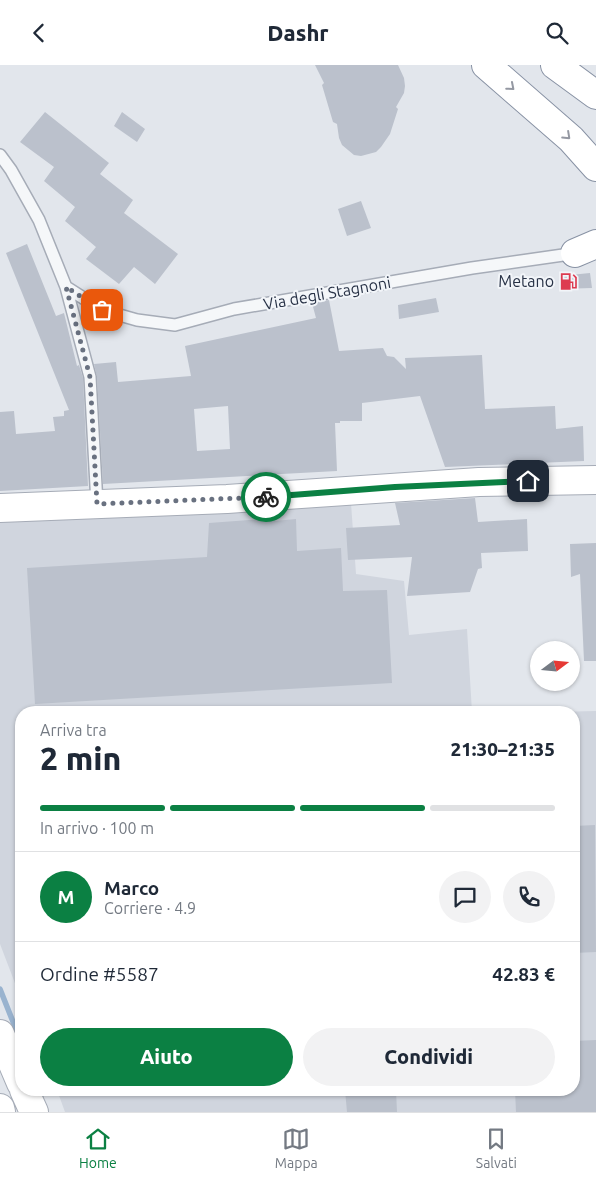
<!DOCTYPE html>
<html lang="it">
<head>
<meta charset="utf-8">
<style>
	:root { --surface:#fff; --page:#f2f2f3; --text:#1f2937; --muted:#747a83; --line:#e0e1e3; --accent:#0b8043 }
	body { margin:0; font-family:Ubuntu,sans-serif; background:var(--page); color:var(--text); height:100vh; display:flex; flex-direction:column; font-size:19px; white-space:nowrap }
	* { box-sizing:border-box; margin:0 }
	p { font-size:16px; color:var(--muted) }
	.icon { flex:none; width:28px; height:28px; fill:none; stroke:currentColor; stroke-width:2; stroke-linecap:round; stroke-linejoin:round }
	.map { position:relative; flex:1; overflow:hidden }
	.drawer { position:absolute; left:15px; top:641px; width:565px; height:390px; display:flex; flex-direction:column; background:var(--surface); border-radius:20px; box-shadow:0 1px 4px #0004 }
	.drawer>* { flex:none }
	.needle { width:32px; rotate:74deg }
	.controls { position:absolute; left:530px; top:576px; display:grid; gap:10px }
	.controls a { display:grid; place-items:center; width:50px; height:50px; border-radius:50%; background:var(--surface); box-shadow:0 1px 4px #0004; font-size:25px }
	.pin { position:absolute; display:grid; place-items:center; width:42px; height:42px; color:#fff; margin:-21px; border-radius:10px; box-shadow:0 2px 8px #0006 }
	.courier { position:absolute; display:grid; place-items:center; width:50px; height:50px; margin:-25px; border:4px solid #0b8043; border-radius:50%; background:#fff; color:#222; box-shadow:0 1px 6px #0007 }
	.summary em { font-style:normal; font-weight:800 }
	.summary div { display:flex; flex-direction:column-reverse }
	.summary { display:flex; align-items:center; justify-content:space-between; height:85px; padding:0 25px }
	h1 { font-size:32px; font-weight:800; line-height:38px }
	.bar { display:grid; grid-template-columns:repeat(4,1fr); gap:8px 5px; align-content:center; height:60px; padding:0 25px }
	.bar i { height:6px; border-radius:4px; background:var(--line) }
	.bar .selected { background:var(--accent) }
	.bar p { grid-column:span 4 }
	.line { display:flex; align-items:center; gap:12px; padding:0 25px; border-top:1px solid var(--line) }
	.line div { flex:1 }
	.round { display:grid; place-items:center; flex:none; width:52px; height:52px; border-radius:26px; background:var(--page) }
	.cta { display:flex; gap:10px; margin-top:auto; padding:10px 25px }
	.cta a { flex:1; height:58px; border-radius:30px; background:var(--accent); color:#fff; font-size:20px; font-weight:800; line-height:58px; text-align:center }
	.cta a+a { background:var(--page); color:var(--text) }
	header { display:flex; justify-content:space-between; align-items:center; height:65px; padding:0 25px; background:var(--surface); font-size:22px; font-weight:800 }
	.tabs { display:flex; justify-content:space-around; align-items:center; height:70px; border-top:1px solid var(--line); background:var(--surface); font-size:14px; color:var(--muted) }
	.tabs a { display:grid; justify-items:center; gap:2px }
	.tabs .selected { color:var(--accent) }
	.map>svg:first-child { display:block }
	.built { fill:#d0d5de }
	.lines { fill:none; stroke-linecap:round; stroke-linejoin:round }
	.stream { stroke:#99b3cf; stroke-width:5.5 }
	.building { fill:#bbc1cc; fill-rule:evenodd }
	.lane-casing { stroke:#a6acb7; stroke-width:14 }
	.secondary-casing { stroke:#a6acb7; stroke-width:30 }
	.highway-casing { stroke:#8892a4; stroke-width:30 }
	.lane { stroke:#f5f7f9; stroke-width:11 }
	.secondary { stroke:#fff; stroke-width:28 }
	.highway { stroke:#fff; stroke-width:28 }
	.oneway { stroke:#9498a2 }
	.done { stroke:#697180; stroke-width:5; stroke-dasharray:0 9 }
	.route { stroke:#0b8043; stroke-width:6 }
	.labels { text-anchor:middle; stroke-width:4; stroke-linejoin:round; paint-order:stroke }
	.poi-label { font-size:16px; fill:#283246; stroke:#f2f5f9; text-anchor:end }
	.street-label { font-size:16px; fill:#283246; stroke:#f2f5f9 }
</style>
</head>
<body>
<header><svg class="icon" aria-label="back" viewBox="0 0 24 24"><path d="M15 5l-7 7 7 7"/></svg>Dashr<svg class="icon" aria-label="search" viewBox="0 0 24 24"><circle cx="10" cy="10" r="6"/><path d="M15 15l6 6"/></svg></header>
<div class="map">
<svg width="596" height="1047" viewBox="0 0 596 1047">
	<rect width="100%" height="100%" fill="#e2e6ec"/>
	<path class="built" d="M351 438 356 509 404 516 409 570 467 564 472 647 21 648V934L0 879V454Z
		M596 646V1047H65L57 1025H574V648L554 647Z"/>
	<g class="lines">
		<path class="stream" d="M0 924 21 977
			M40 1025 42 1029"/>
	</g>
	<path class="building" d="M315 0H398L404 13 405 21 404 28 396 42 398 44 390 69 381 82 376 87 361 91 354 90 342 80 339 73 337 59 333 57 322 20 324 18Z
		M45 47 109 98 100 109 133 135 124 148 178 189 155 219 134 202 119 219 86 194 96 182 65 156 75 142 44 116 54 102 20 77Z
		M122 47 145 64 137 77 114 61Z
		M361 136 371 163 347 171 338 144Z
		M27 179 56 251 64 248 77 301 79 300 83 313 88 421 0 426V347L14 346 16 369 55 366 53 352 64 351V346L69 345 6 188Z
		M590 208 592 223 560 224V211Z
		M436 233 439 247 399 254 398 240Z
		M329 235 339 286 383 283 387 291 394 292 406 304 405 293 482 290 485 344 555 341 556 364 583 361 584 396 445 402 420 331 362 338V356H340V358H335L337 406 103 419 97 312 94 299 116 297 118 317 191 311 185 281 316 253 312 238ZM228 341 230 384 197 386 194 344Z
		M475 433 478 457 527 454 528 486 481 488 482 503 478 504 470 527 407 531 412 492 348 495 346 463 400 460 395 438Z
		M274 453 275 456 296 454 297 486 341 483 343 526 387 525 392 618 35 639 27 503 207 492 209 458Z
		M596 478V596H584L580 509 571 512 570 479Z
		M595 760 596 887 574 888V761Z
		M596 975V1047H516L515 1025H574V976Z
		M345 1025H396L397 1047H347Z"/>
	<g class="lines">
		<defs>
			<path id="lane" d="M0 90 11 105 39 155 66 222 90 312 97 439
				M66 222 102 245 137 255 175 260 234 244 472 203 577 188"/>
			<path id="secondary" d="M0 443 227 434 479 417 596 415
				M0 969 21 1018
				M24 1025 34 1047
				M0 1043 1 1047"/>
			<path id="highway" d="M486 0 571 74 596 102
				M555 0 596 30
				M575 188 596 179"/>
		</defs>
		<use href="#lane" class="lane-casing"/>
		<use href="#secondary" class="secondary-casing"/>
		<use href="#highway" class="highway-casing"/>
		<use href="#lane" class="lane"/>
		<use href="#secondary" class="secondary"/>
		<use href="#highway" class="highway"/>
	</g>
	<defs><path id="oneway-chevron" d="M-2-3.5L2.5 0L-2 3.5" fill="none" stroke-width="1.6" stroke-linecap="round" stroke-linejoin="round" transform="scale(1.25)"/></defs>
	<g class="oneway">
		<use href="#oneway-chevron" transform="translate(511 22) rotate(41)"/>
		<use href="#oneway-chevron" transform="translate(567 71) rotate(43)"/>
	</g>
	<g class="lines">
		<path class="done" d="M102 245 66 222 90 312 97 439 266 432"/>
		<path class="route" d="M266 432 395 422 528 416"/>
	</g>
	<defs>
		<symbol id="fuel-bare" viewBox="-9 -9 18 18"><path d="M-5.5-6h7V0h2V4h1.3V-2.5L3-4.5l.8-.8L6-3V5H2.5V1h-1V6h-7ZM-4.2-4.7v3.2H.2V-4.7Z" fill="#dd3b50" stroke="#f2f5f9" stroke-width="2.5" paint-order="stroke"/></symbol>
	</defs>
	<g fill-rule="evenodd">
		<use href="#fuel-bare" x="556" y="204" width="25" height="25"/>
	</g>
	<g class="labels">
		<g class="poi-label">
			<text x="554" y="222">Metano</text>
		</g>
		<g class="street-label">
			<text transform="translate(327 228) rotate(-10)" y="6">Via degli Stagnoni</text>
		</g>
	</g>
</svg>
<div class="controls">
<a><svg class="needle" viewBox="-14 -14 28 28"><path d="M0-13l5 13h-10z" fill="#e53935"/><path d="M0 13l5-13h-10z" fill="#747a83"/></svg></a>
</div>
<div class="pin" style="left:102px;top:245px;background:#ea580c"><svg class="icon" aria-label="bag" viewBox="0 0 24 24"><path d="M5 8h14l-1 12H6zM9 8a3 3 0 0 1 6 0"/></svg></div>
<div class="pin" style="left:528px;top:416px;background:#1f2937"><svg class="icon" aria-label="home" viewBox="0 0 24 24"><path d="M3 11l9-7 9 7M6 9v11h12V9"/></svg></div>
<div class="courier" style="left:266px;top:432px"><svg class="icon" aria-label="bike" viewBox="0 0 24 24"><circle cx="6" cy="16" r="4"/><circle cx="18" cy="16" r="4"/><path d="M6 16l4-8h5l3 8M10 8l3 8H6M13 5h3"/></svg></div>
<section class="drawer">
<div class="summary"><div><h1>2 min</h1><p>Arriva tra</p></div><em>21:30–21:35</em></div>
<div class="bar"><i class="selected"></i><i class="selected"></i><i class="selected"></i><i></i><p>In arrivo · 100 m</p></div>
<div class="line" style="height:90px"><b class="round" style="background:var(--accent);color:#fff">M</b><div><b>Marco</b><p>Corriere · 4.9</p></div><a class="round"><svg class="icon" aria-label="chat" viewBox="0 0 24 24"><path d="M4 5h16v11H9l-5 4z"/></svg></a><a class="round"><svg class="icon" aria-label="phone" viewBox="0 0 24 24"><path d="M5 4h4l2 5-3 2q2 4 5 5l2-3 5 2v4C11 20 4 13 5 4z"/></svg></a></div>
<div class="line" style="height:65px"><div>Ordine #5587</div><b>42.83 €</b></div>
<div class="cta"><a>Aiuto</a><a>Condividi</a></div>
</section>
</div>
<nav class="tabs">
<a class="selected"><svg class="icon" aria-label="home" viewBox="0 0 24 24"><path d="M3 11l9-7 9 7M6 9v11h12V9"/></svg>Home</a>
<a><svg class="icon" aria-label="map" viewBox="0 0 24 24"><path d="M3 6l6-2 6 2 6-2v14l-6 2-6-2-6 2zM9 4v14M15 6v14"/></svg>Mappa</a>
<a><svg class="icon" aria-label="saved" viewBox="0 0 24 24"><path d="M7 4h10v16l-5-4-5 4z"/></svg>Salvati</a>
</nav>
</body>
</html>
